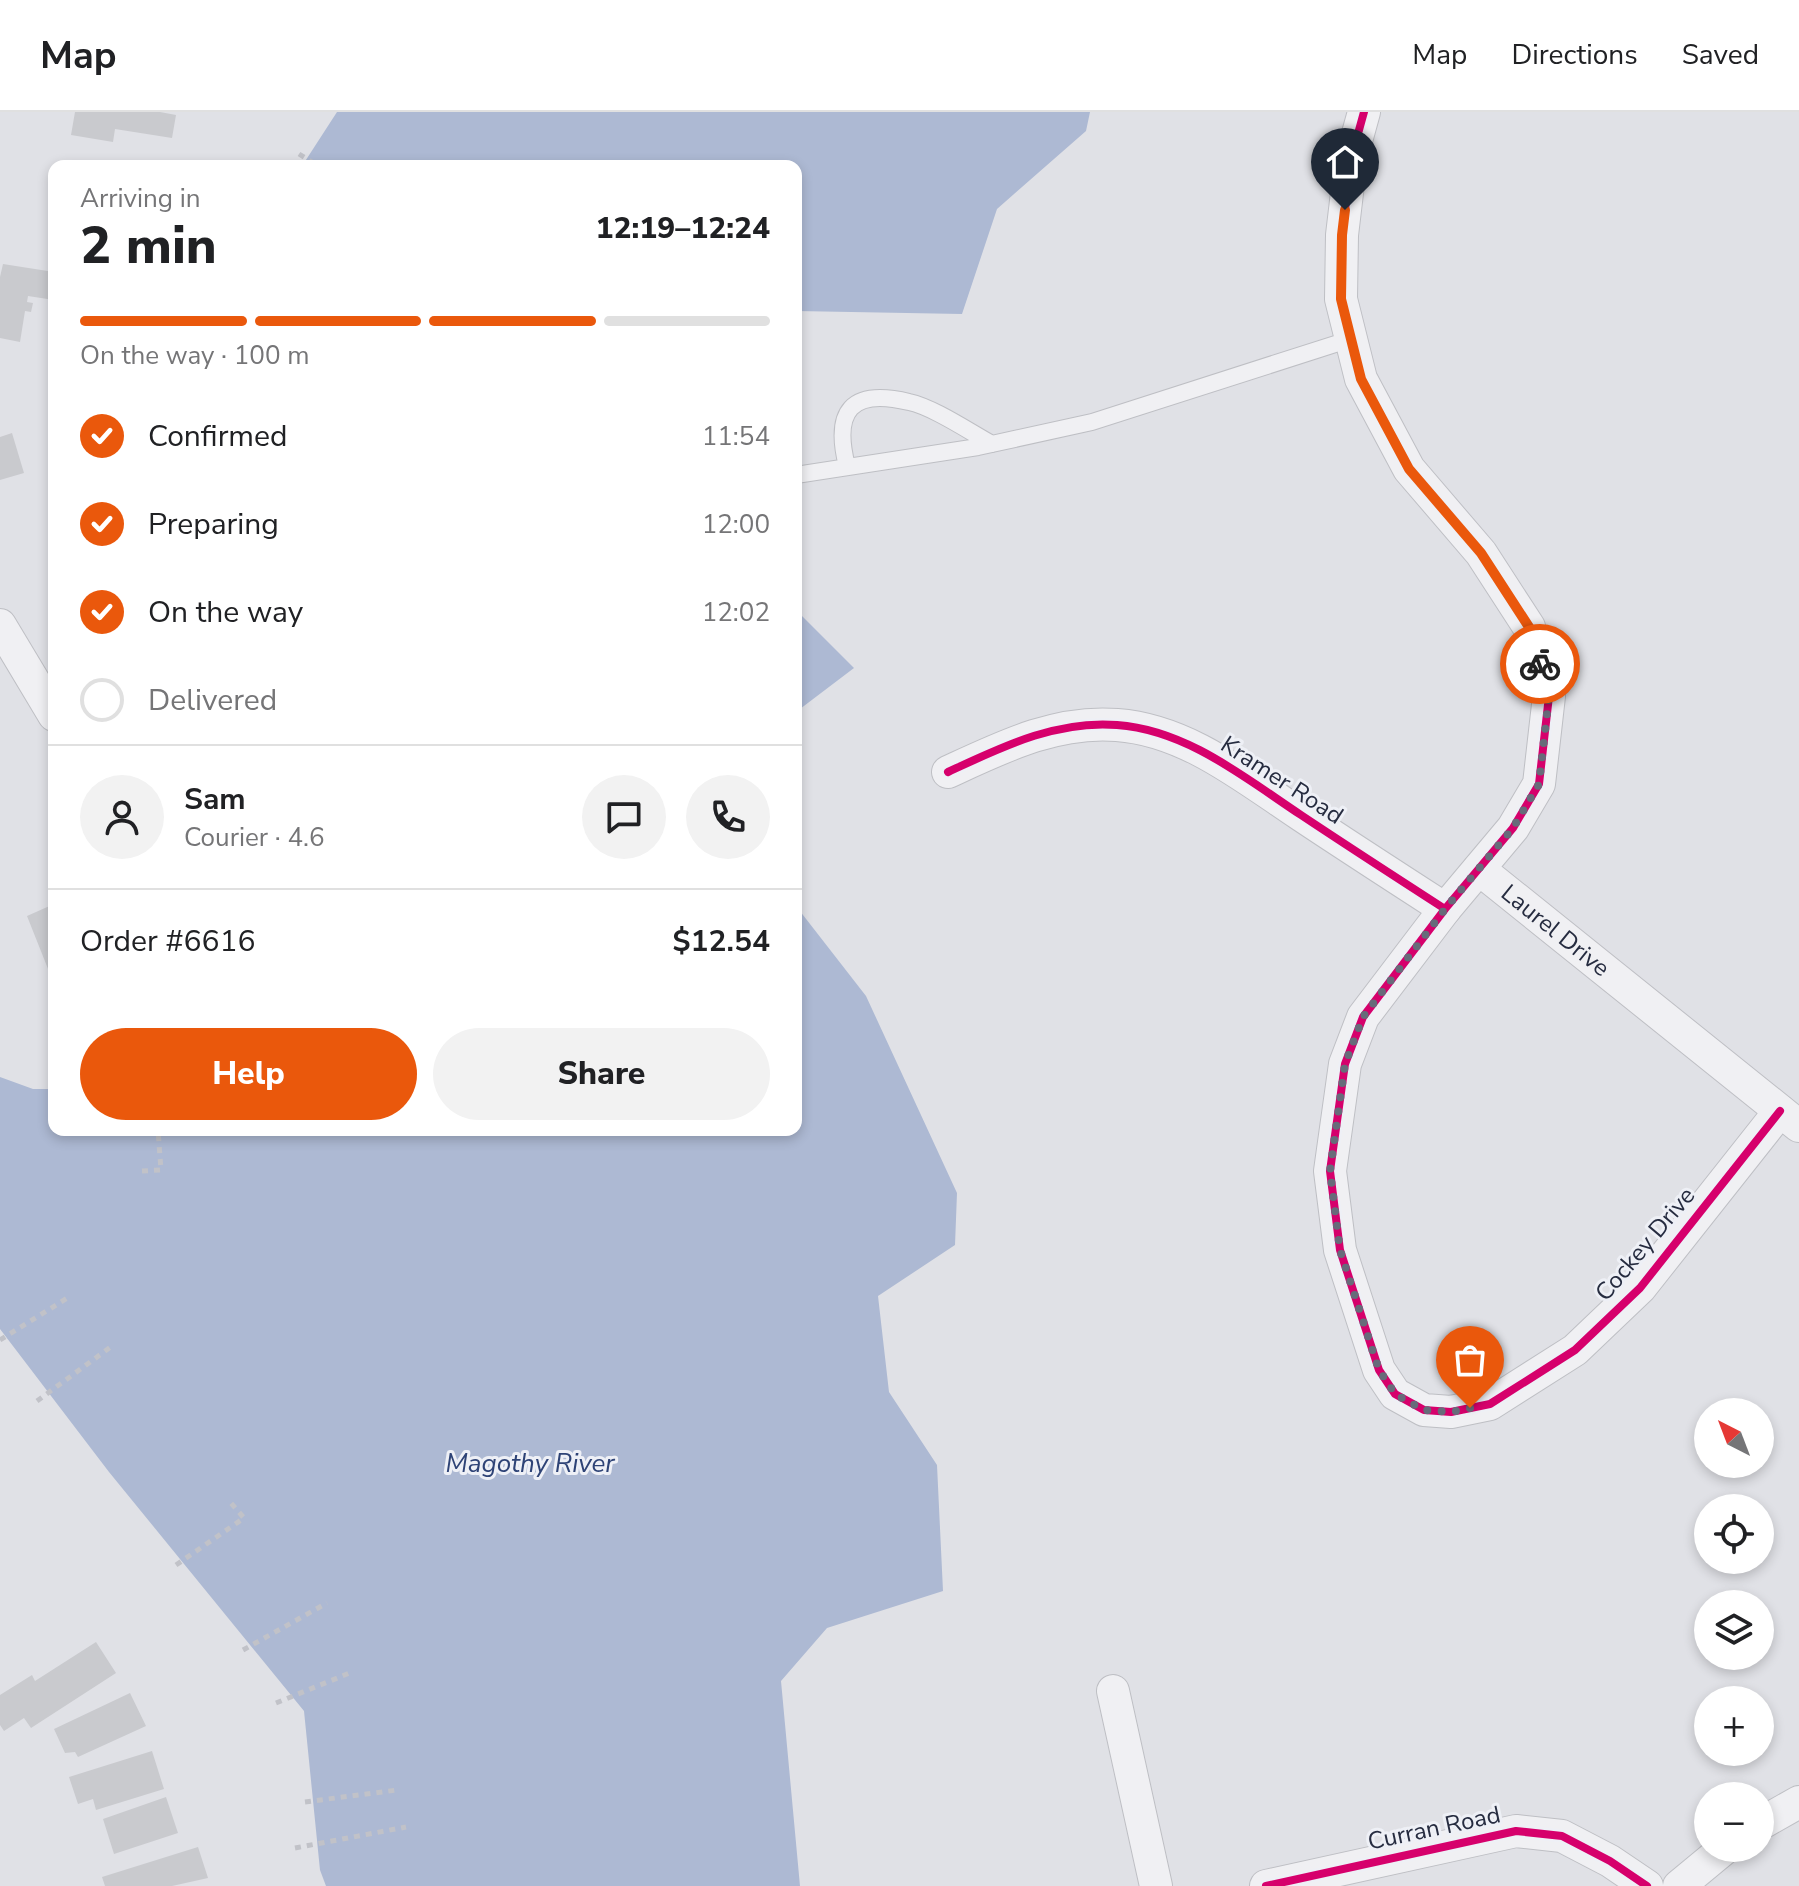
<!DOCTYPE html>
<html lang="en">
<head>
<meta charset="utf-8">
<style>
	:root { --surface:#fff; --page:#f2f2f2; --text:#202124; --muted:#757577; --line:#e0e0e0; --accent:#ea580c }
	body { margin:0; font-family:"Nunito Sans",sans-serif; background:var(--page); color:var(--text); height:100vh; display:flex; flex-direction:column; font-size:30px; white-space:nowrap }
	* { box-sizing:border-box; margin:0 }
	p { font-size:26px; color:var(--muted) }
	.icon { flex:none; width:44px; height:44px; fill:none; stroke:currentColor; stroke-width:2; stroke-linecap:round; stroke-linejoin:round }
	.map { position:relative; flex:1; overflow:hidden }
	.details { position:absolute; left:48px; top:48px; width:754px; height:976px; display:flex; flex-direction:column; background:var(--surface); border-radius:16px; box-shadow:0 4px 12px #0003 }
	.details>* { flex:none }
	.needle { width:52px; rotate:318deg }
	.fabs { position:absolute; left:1694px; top:1286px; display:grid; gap:16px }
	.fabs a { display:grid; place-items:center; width:80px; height:80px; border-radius:50%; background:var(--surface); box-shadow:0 4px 12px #0003; font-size:40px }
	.pin { position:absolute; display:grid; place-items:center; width:68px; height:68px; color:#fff; margin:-82px -34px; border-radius:50% 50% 50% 0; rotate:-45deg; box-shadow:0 0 8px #0007 }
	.pin .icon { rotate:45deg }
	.courier { position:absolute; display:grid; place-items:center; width:80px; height:80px; margin:-40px; border:6px solid #ea580c; border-radius:50%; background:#fff; color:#222; box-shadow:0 2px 10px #0007 }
	.head em { font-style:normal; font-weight:800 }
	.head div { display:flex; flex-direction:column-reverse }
	.head { display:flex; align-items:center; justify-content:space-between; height:136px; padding:0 32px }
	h1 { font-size:52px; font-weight:800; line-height:60px }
	.bar { display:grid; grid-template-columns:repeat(4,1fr); gap:12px 8px; align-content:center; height:96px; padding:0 32px }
	.bar i { height:10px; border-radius:6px; background:var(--line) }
	.bar .active { background:var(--accent) }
	.bar p { grid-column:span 4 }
	.line { display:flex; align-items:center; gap:20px; padding:0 32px; border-top:2px solid var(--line) }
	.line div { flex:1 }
	.round { display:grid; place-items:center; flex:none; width:84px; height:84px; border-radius:42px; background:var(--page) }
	ol { padding:0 32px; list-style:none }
	li { display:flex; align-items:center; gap:24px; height:88px }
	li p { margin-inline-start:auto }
	li .icon { padding:8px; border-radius:50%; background:var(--accent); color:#fff; stroke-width:4 }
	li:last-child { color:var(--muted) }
	li i { width:44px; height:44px; border:4px solid var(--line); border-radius:50% }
	.action { display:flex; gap:16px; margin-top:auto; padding:16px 32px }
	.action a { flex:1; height:92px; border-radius:48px; background:var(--accent); color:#fff; font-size:32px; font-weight:800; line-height:92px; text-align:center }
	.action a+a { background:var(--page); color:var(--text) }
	header { display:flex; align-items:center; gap:48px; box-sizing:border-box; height:112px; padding:0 40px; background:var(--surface); border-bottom:2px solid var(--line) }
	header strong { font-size:38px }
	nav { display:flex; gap:44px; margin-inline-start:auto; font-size:28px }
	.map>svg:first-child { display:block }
	.water { fill:#adb9d3 }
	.building { fill:#c9cace }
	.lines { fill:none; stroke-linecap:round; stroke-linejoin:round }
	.lane-casing { stroke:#bebfc4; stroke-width:18 }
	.street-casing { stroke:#bebfc4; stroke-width:34 }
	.path { stroke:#c1c2c8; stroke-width:5; stroke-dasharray:6 6; stroke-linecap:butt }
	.lane { stroke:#f0f0f3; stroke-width:16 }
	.street { stroke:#f0f0f3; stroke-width:32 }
	.cycleway-casing { stroke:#eef0f6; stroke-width:13 }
	.cycleway { stroke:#d6006c; stroke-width:8 }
	.done { stroke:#676b7a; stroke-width:8; stroke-dasharray:0 14.4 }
	.route { stroke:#ea580c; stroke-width:10 }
	.labels { text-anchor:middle; stroke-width:6; stroke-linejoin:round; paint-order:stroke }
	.street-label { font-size:24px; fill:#262c40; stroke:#eef0f6 }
	.water-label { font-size:26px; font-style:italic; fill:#2e4376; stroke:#eef0f6 }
</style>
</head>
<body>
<header>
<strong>Map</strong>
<nav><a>Map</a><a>Directions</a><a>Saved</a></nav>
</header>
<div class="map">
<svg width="1799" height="1774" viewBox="0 0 1799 1774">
	<rect width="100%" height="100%" fill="#e0e1e6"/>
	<path class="water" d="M337 0H1090L1086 19 997 97 962 202 796 199V54H302Z
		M796 498 854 556 796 600Z
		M796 794 866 884 957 1081 955 1133 878 1184 889 1280 937 1353 943 1479 827 1516 781 1569 800 1774H326L320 1758 304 1599 109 1360 0 1217V965L33 977H54V1018H796Z"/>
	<path class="building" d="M75 0H160L176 3 172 26 115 17 113 30 71 23Z
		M3 152 54 160V188L28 184 27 190 33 191 31 200 25 199 20 230 0 226V165Z
		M12 321 24 361 0 368V325Z
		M54 792V872L27 804Z
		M96 1530 116 1561 31 1616 24 1606 4 1619 0 1613V1583L32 1563 35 1569Z
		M130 1581 146 1614 78 1645 75 1640 65 1641 54 1617Z
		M152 1639 164 1677 96 1698 93 1687 78 1692 69 1665Z
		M166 1685 178 1721 114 1742 103 1707Z
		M198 1735 208 1766 172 1774H105L102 1765Z"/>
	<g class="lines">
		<defs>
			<path id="lane" d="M847 354C833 299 851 276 909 290 933 295 970 320 992 332
				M796 363 978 335 1092 310 1351 227"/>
			<g id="street">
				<path d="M1364 0 1351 47 1342 123 1341 187 1361 267 1409 357 1481 441 1529 515 1549 584 1539 672 1513 716 1445 797 1363 905 1345 952 1330 1059 1340 1138 1379 1258 1395 1282 1424 1298 1451 1300 1490 1292 1575 1238 1640 1176 1780 999"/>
				<path d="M0 513 54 603"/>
				<path d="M948 660C1002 635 1056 608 1117 613 1187 618 1245 666 1301 703 1349 735 1397 766 1445 797"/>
				<path id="s1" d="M1479 757 1799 1014"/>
				<path d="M1113 1579 1156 1774"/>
				<path d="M1760 1712 1799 1690"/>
				<path d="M1266 1774 1516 1719 1562 1724 1610 1749 1647 1774"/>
				<path d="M1679 1774 1725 1736"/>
			</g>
		</defs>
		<use href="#lane" class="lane-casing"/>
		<use href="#street" class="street-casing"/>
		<path class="path" d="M299 42 318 54
			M142 1059 161 1058 158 1018
			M0 1228 69 1185
			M37 1289 112 1234
			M176 1453 244 1406 230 1390
			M243 1538 327 1491
			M276 1591 352 1560
			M305 1690 397 1678
			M295 1736 406 1715"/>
		<use href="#lane" class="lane"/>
		<use href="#street" class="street"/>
		<defs>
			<path id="cycleway" d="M1364 0 1351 47 1342 123 1341 187 1361 267 1409 357 1481 441 1529 515 1549 584 1539 672 1513 716 1445 797 1363 905 1345 952 1330 1059 1340 1138 1379 1258 1395 1282 1424 1298 1451 1300 1490 1292 1575 1238 1640 1176 1780 999
				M948 660C1002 635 1056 608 1117 613 1187 618 1245 666 1301 703 1349 735 1397 766 1445 797
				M1266 1774 1516 1719 1562 1724 1610 1749 1647 1774"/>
		</defs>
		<use href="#cycleway" class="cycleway-casing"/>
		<use href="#cycleway" class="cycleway"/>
	</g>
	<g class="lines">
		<path class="done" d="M1470 1296 1451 1300 1424 1298 1395 1282 1379 1258 1340 1138 1330 1059 1345 952 1363 905 1445 797 1513 716 1539 672 1549 584 1540 552"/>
		<path class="route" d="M1345 98 1342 123 1341 187 1361 267 1409 357 1481 441 1529 515 1540 552"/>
	</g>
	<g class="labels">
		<g class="street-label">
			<text transform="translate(1282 668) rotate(33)" y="8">Kramer Road</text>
			<text dy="8" stroke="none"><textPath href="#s1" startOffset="98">Laurel Drive</textPath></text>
			<text transform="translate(1645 1132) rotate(-50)" y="8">Cockey Drive</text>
			<text transform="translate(1434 1716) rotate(-12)" y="8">Curran Road</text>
		</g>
		<g class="water-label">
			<text x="530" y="1360">Magothy River</text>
		</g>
	</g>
</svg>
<div class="fabs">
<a><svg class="needle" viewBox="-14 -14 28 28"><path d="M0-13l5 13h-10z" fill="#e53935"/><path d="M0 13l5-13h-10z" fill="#757577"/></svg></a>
<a><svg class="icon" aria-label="locate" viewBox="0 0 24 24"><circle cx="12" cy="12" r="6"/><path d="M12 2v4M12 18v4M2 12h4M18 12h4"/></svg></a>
<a><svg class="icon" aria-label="layers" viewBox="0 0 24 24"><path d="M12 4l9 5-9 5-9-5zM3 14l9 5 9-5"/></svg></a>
<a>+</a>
<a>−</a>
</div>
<div class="pin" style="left:1470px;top:1296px;background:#ea580c"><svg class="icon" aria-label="bag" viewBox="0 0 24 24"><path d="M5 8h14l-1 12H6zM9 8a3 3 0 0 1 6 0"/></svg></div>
<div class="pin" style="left:1345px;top:98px;background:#1f2937"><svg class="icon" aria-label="home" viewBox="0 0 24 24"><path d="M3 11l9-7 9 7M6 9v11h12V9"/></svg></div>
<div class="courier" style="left:1540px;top:552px"><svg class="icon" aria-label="bike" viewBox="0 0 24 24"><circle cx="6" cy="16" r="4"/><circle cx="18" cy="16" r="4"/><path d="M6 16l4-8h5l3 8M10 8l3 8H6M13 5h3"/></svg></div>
<section class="details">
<div class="head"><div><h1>2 min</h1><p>Arriving in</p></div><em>12:19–12:24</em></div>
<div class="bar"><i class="active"></i><i class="active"></i><i class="active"></i><i></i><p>On the way · 100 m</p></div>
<ol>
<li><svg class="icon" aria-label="check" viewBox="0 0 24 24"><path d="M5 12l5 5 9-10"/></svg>Confirmed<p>11:54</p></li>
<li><svg class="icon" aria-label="check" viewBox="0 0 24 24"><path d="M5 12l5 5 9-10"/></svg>Preparing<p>12:00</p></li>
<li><svg class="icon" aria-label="check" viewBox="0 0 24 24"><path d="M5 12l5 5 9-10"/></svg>On the way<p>12:02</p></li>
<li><i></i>Delivered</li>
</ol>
<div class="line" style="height:144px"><a class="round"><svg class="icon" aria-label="person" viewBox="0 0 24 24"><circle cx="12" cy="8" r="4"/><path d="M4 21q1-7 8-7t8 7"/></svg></a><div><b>Sam</b><p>Courier · 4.6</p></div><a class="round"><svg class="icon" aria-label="chat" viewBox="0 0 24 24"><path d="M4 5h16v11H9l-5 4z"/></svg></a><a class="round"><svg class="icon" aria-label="phone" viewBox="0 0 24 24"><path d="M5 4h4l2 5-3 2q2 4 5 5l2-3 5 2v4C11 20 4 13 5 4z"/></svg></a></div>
<div class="line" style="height:104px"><div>Order #6616</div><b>$12.54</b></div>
<div class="action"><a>Help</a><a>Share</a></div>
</section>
</div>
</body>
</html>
